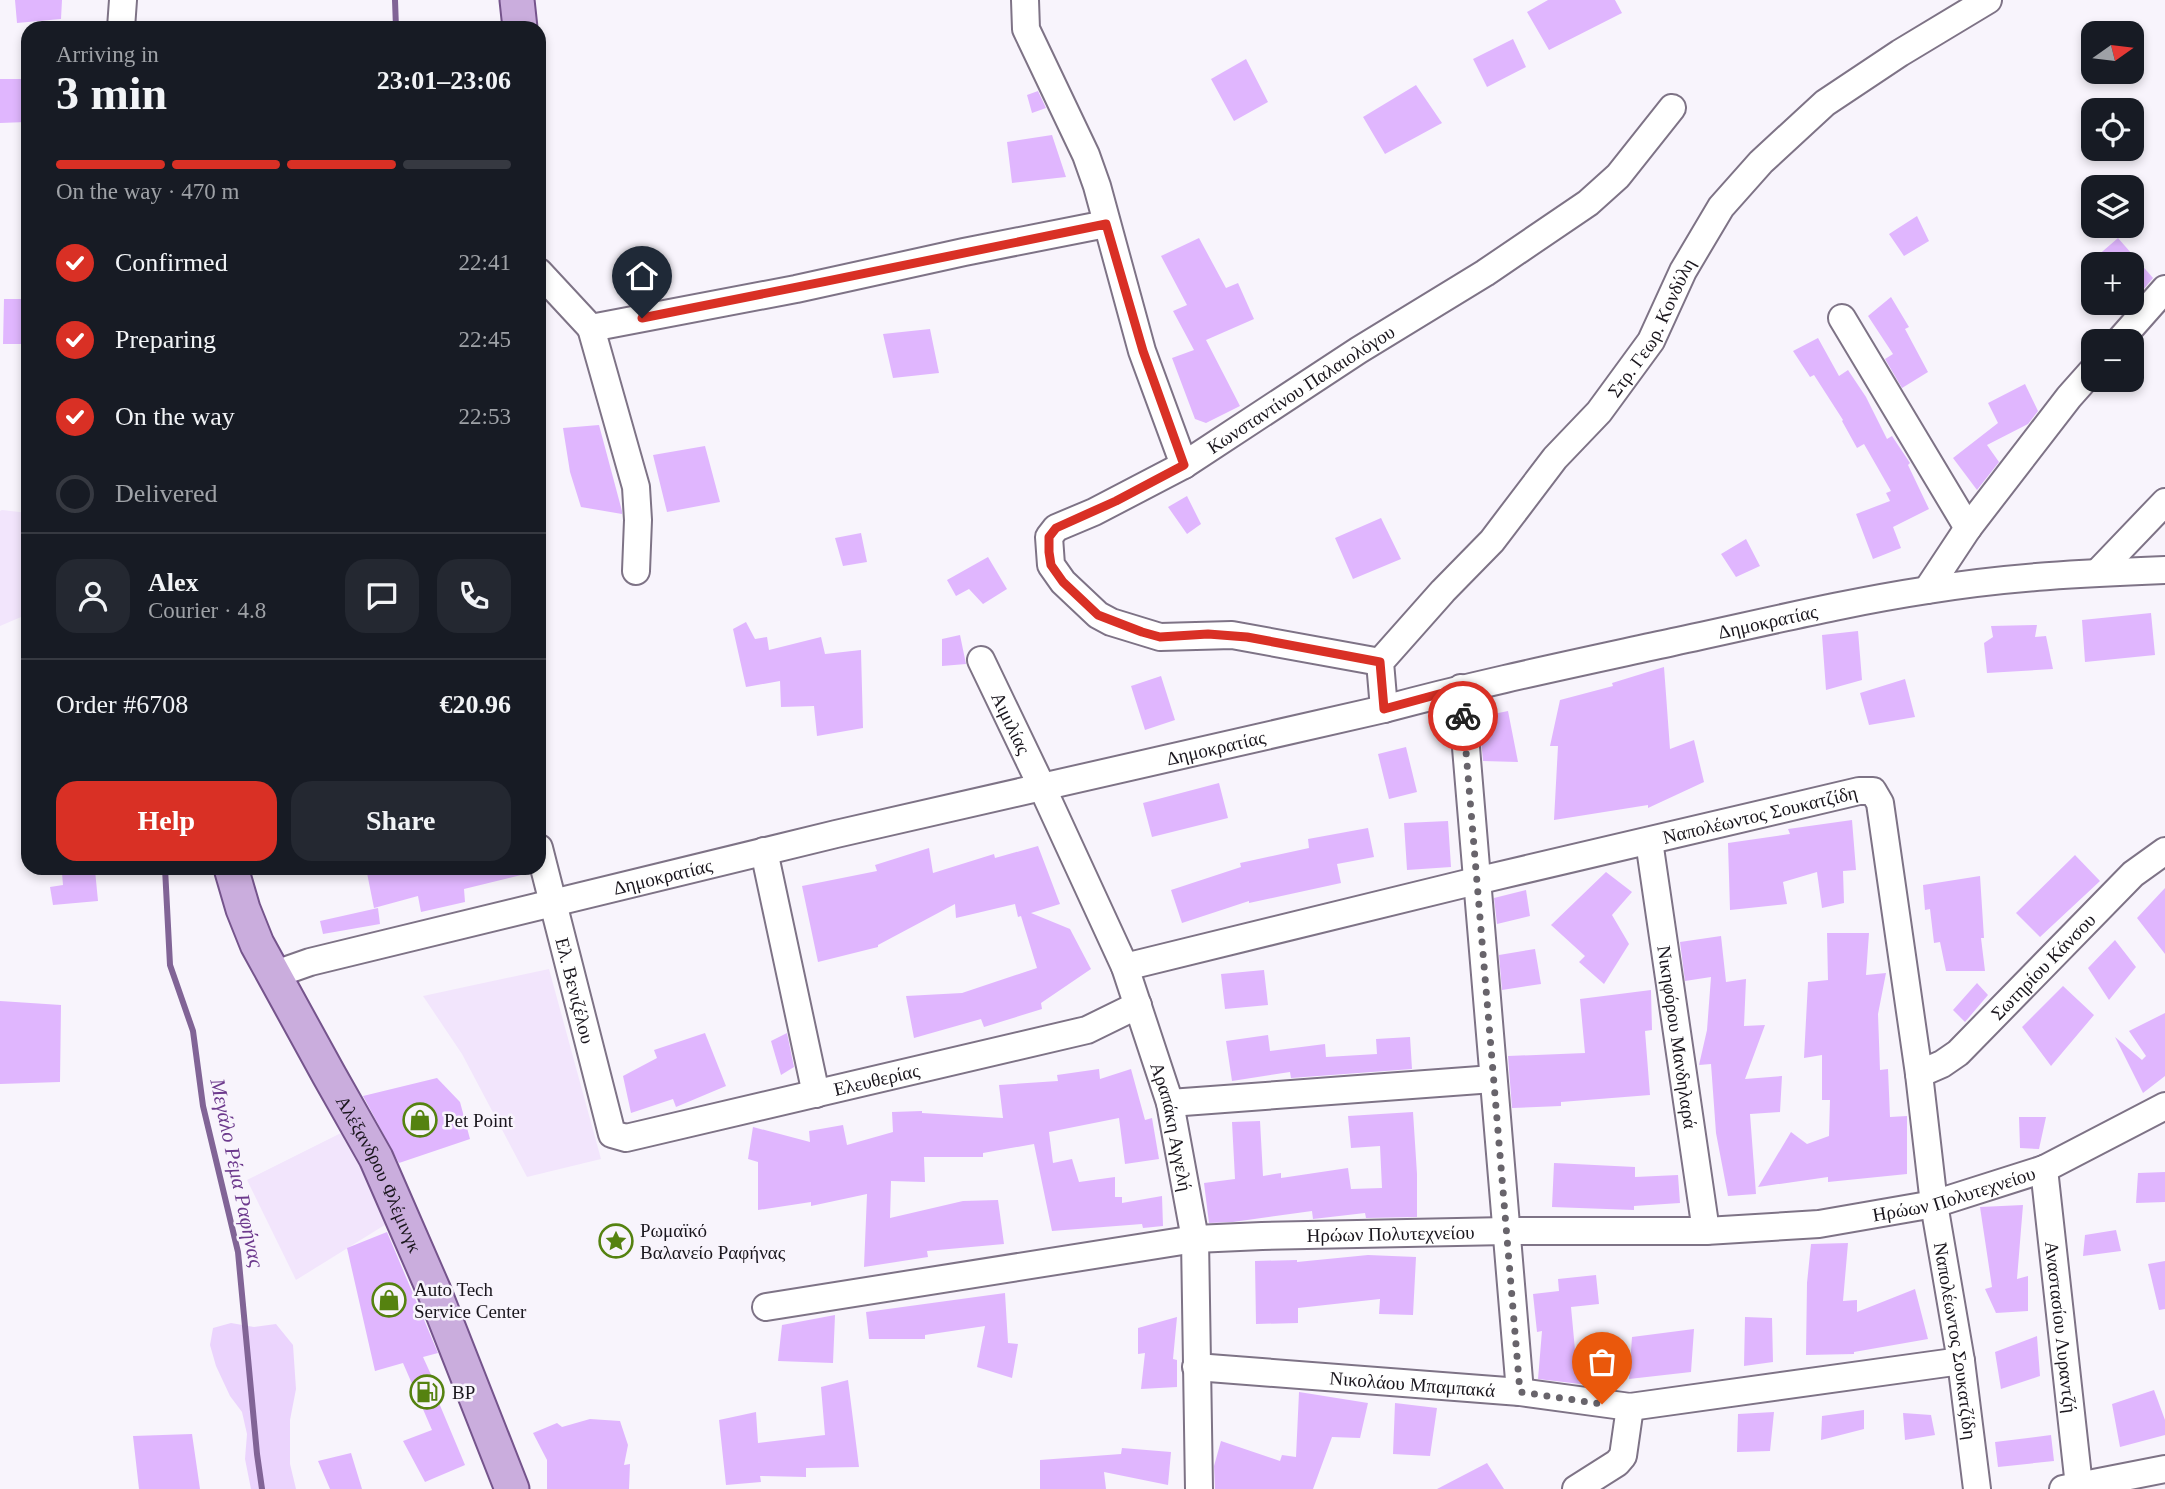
<!DOCTYPE html>
<html lang="en">
<head>
<meta charset="utf-8">
<style>
	:root { --surface:#171b24; --page:#242831; --text:#f1f3f6; --muted:#9ea1a6; --line:#363941; --accent:#d93025 }
	body { margin:0; font-family:Georgia,serif; background:var(--page); color:var(--text); height:100vh; display:flex; flex-direction:column; font-size:26px; white-space:nowrap }
	* { box-sizing:border-box; margin:0 }
	p { font-size:23px; color:var(--muted) }
	.icon { flex:none; width:38px; height:38px; fill:none; stroke:currentColor; stroke-width:2; stroke-linecap:round; stroke-linejoin:round }
	.map { position:relative; flex:1; overflow:hidden }
	.panel { position:absolute; left:21px; top:21px; width:525px; height:854px; display:flex; flex-direction:column; background:var(--surface); border-radius:21px; box-shadow:0 4px 10px #0003 }
	.panel>* { flex:none }
	.needle { width:46px; rotate:76deg }
	.tools { position:absolute; left:2081px; top:21px; display:grid; gap:14px }
	.tools a { display:grid; place-items:center; width:63px; height:63px; border-radius:14px; background:var(--surface); box-shadow:0 4px 10px #0003; font-size:35px }
	.pin { position:absolute; display:grid; place-items:center; width:60px; height:60px; color:#fff; margin:-72px -30px; border-radius:50% 50% 50% 0; rotate:-45deg; box-shadow:0 0 7px #0007 }
	.pin .icon { rotate:45deg }
	.courier { position:absolute; display:grid; place-items:center; width:70px; height:70px; margin:-35px; border:5px solid #d93025; border-radius:50%; background:#fff; color:#222; box-shadow:0 2px 9px #0007 }
	.summary em { font-style:normal; font-weight:800 }
	.summary div { display:flex; flex-direction:column-reverse }
	.summary { display:flex; align-items:center; justify-content:space-between; height:119px; padding:0 35px }
	h1 { font-size:46px; font-weight:800; line-height:52px }
	.bar { display:grid; grid-template-columns:repeat(4,1fr); gap:10px 7px; align-content:center; height:84px; padding:0 35px }
	.bar i { height:9px; border-radius:5px; background:var(--line) }
	.bar .on { background:var(--accent) }
	.bar p { grid-column:span 4 }
	.line { display:flex; align-items:center; gap:18px; padding:0 35px; border-top:2px solid var(--line) }
	.line div { flex:1 }
	.round { display:grid; place-items:center; flex:none; width:74px; height:74px; border-radius:21px; background:var(--page) }
	ol { padding:0 35px; list-style:none }
	li { display:flex; align-items:center; gap:21px; height:77px }
	li p { margin-inline-start:auto }
	li .icon { padding:7px; border-radius:50%; background:var(--accent); color:#fff; stroke-width:4 }
	li:last-child { color:var(--muted) }
	li i { width:38px; height:38px; border:4px solid var(--line); border-radius:50% }
	.cta { display:flex; gap:14px; margin-top:auto; padding:14px 35px }
	.cta a { flex:1; height:80px; border-radius:21px; background:var(--accent); color:#fff; font-size:28px; font-weight:800; line-height:80px; text-align:center }
	.cta a+a { background:var(--page); color:var(--text) }
	.map>svg:first-child { display:block }
	.built { fill:#f2e5fc }
	.green { fill:#ebd4fd }
	.lines { fill:none; stroke-linecap:round; stroke-linejoin:round }
	.stream { stroke:#816496; stroke-width:6 }
	.building { fill:#e0b6fe }
	.minor-casing { stroke:#7e7386; stroke-width:30 }
	.major-casing { stroke:#75548c; stroke-width:37 }
	.minor { stroke:#fff; stroke-width:26 }
	.major { stroke:#caaddd; stroke-width:33 }
	.done { stroke:#68646b; stroke-width:7; stroke-dasharray:0 12.6 }
	.route { stroke:#d93025; stroke-width:9 }
	.labels { text-anchor:middle; stroke-width:5; stroke-linejoin:round; paint-order:stroke }
	.street-label { font-size:19px; fill:#1a161d; stroke:#f8f4fc }
	.poi-label { font-size:19px; fill:#1a161d; stroke:#f8f4fc; text-anchor:start }
	.water-label { font-size:21px; font-style:italic; fill:#6d3a8d; stroke:#f8f4fc }
</style>
</head>
<body>
<div class="map">
<svg width="2165" height="1489" viewBox="0 0 2165 1489">
	<rect width="100%" height="100%" fill="#f8f4fc"/>
	<path class="built" d="M2 510 28 513V614L0 626V511Z
		M549 969 601 1159 527 1177 462 1054 423 996Z
		M343 1132 388 1223 296 1280 247 1180Z"/>
	<path class="green" d="M231 1323 254 1327 276 1324 293 1345 296 1389 290 1420V1464L296 1489H251L245 1459 247 1434 242 1412 230 1396 216 1366 210 1345 213 1328Z"/>
	<g class="lines">
		<path class="stream" d="M395 0 396 28
			M165 868 170 965 193 1031 203 1106 238 1252 257 1454 262 1489"/>
	</g>
	<path class="building" d="M15 0H62L61 19 17 23Z
		M1548 0H1615L1622 13 1549 50 1527 12Z
		M1513 39 1526 67 1487 87 1473 59Z
		M1246 59 1268 102 1234 121 1211 79Z
		M0 79H28L27 122 0 123Z
		M1416 85 1442 123 1385 154 1363 117Z
		M1038 91 1046 108 1032 113 1027 95Z
		M1052 135 1066 177 1012 183 1007 142Z
		M1917 216 1929 241 1904 256 1889 234Z
		M1199 238 1226 288 1238 283 1254 319 1206 340 1240 406 1206 423 1195 419 1172 358 1194 350 1173 311 1187 305 1161 256Z
		M2118 238 2153 278 2132 303V264H2088Z
		M1891 297 1909 327 1905 329 1928 372 1902 388 1885 359 1893 354 1868 316Z
		M4 299H28V344H3Z
		M930 329 939 373 893 378 883 334Z
		M1818 338 1839 376 1848 370 1866 397 1887 439 1892 436 1910 463 1908 465 1929 509 1893 527 1901 548 1873 559 1856 514 1890 501 1886 493 1891 491 1864 444 1857 448 1842 421 1843 420 1814 375 1810 377 1793 351Z
		M2025 384 2038 411 2028 424 1987 445 1999 462 1977 490 1953 458 1998 423 1988 403Z
		M599 425 622 511V514L581 507 570 472 563 428Z
		M705 446 720 502 667 512 653 455Z
		M1187 496 1201 524 1187 534 1168 507Z
		M1381 518 1401 559 1353 579 1335 538Z
		M861 533 867 562 843 566 835 538Z
		M1746 539 1760 566 1736 577 1721 554Z
		M988 557 1007 589 983 604 969 589 956 596 947 580Z
		M2151 613 2155 655 2085 662 2082 620Z
		M746 622 755 639 767 637 769 650 821 637 825 654 861 650 863 728 817 736 814 706 781 707 780 681 746 687 733 629Z
		M2037 625 2035 637 2046 636 2053 669 1987 673 1984 643 1993 637 1991 626Z
		M1858 631 1862 680 1826 690 1822 635Z
		M960 635 966 664 942 666V639Z
		M1664 667 1670 749 1694 740 1704 782 1648 808V805L1554 820 1558 746H1550L1560 700 1613 686 1612 683Z
		M1161 676 1175 720 1145 730 1131 686Z
		M1905 679 1915 717 1869 725 1860 693Z
		M1508 711 1518 762 1483 761 1479 717Z
		M1406 747 1417 792 1389 799 1378 754Z
		M1219 783 1228 818 1152 837 1143 803Z
		M1852 820 1856 870 1843 871 1844 903 1822 908 1817 872 1783 882 1787 904 1730 910 1728 843 1790 834 1788 829Z
		M1448 821 1451 867 1407 870 1404 823Z
		M1368 828 1374 857 1337 864 1341 883 1249 903V901L1182 923 1171 890 1241 867 1240 863 1309 848 1308 839Z
		M1038 846 1060 904 1031 913 1070 929 1091 969 1041 1003 1042 1009 984 1027 981 1019 914 1038 906 996 962 993 1037 968 1021 916 1018 917 1015 904 956 918 955 904 878 945V947L818 962 802 886 877 871 875 865 929 848 933 873 994 854 995 858Z
		M2075 855 2100 881 2040 937 2016 913Z
		M366 868H524L525 874 464 889 465 902 421 912 418 896 374 908Z
		M95 870 98 901 53 905 50 887 63 885 62 873Z
		M1606 872 1632 892 1612 915 1629 944 1604 984 1579 962 1585 956 1551 925Z
		M1980 876 1984 938H1981L1985 971H1946L1940 942 1934 943 1930 909 1925 910 1923 885Z
		M2165 888V954L2137 918Z
		M1526 890 1530 916 1497 924 1494 898Z
		M378 908 380 924 323 934 320 921Z
		M1827 933H1869L1866 975 1886 973 1878 1014 1880 1070 1888 1069 1890 1117 1907 1116V1174L1828 1182V1177L1758 1187 1791 1132 1807 1144 1829 1136 1830 1100H1822V1055L1804 1058 1808 982 1828 980Z
		M1721 936 1726 982 1746 979 1744 1026 1765 1025 1745 1079 1782 1076 1780 1112 1750 1114 1756 1194 1728 1196 1716 1133 1711 1064 1699 1065 1707 1030 1711 977 1685 981 1680 942Z
		M2115 940 2136 967 2109 1000 2088 968Z
		M1535 949 1541 984 1502 990 1499 955Z
		M1264 970 1268 1005 1225 1009 1221 974Z
		M1977 983 1988 995 1965 1022 1953 1010Z
		M2063 986 2094 1015 2051 1066 2022 1027Z
		M1651 990 1652 1030 1645 1031 1650 1095 1561 1102V1106L1512 1108 1508 1056 1585 1053 1580 999Z
		M0 1001 61 1005 60 1082 0 1084Z
		M2165 1013V1076L2143 1093 2115 1037 2142 1060 2146 1056 2129 1031Z
		M705 1033 726 1086 676 1107 673 1099 631 1113 623 1076 657 1058 654 1050Z
		M787 1033 794 1067 781 1075 771 1041Z
		M1268 1035 1270 1051 1325 1044 1326 1057 1377 1054 1376 1039 1410 1037 1412 1069 1291 1078 1290 1072 1232 1081 1226 1041Z
		M1099 1069 1100 1079 1131 1069 1145 1120 1152 1118 1159 1159 1125 1164 1119 1118 1049 1132 1053 1163 1072 1159 1079 1182 1115 1177V1197H1122V1203L1162 1196 1163 1226 1143 1228 1142 1224 1052 1231 1034 1144 983 1153V1157H924L925 1182 891 1181 890 1218 963 1201 998 1200 1004 1244 927 1251 928 1257 864 1267 867 1194 811 1206V1202L758 1210V1162L748 1159 753 1127 810 1142 809 1131 843 1125 847 1145 893 1132 892 1112 922 1111V1113L1003 1118 999 1085 1058 1081 1057 1075Z
		M437 1078 460 1102 470 1139 399 1163 363 1096Z
		M1413 1112 1417 1174V1217L1366 1218 1365 1213 1313 1219 1312 1211 1233 1222 1209 1223 1204 1183 1235 1179 1232 1122 1260 1121 1263 1176 1281 1173V1178L1348 1168 1351 1189 1382 1188 1380 1146 1351 1148 1348 1116Z
		M2019 1117H2046L2039 1149 2020 1148Z
		M1554 1163 1635 1167V1177L1678 1175 1680 1203 1634 1206V1210L1552 1207Z
		M2165 1172V1202L2136 1203 2138 1173Z
		M2023 1205 2017 1279 2028 1276V1311L1996 1313 1985 1289 1992 1287 1980 1207Z
		M2116 1230 2121 1251 2083 1256 2085 1235Z
		M387 1232 438 1353 423 1357 443 1401 439 1403 465 1465 425 1482 403 1441 432 1430 403 1363 375 1371 347 1248Z
		M1848 1243 1843 1301 1857 1300V1312L1915 1289 1928 1339 1854 1352V1354L1806 1355 1807 1283 1811 1244Z
		M1368 1255 1416 1257 1413 1315 1379 1314 1380 1299 1298 1308V1323L1256 1324 1255 1261 1297 1260V1262Z
		M2165 1261V1309L2159 1310 2148 1264Z
		M1596 1275 1599 1304 1571 1307 1575 1350 1591 1351 1589 1385 1538 1379 1542 1331 1537 1332 1533 1294 1559 1291 1558 1279Z
		M1005 1293 1008 1343 1018 1344 1012 1378 977 1367 985 1326 925 1335V1339H869L866 1312Z
		M835 1315 833 1363 778 1361 782 1325Z
		M1177 1317 1173 1359 1177 1360V1387L1141 1389 1145 1353 1138 1354V1328Z
		M1745 1317 1772 1318 1773 1362 1744 1366Z
		M1694 1329 1691 1372 1629 1379 1632 1337Z
		M2037 1336 2040 1376 2001 1389 1995 1352Z
		M848 1380 859 1467 806 1468V1477L760 1476 761 1482 726 1485 719 1420 756 1412 758 1443 825 1435 821 1387Z
		M2154 1390 2165 1420V1435L2120 1447 2112 1404Z
		M1299 1392 1368 1403 1360 1438 1332 1437 1313 1489H1215L1214 1466 1221 1441 1280 1461 1282 1455 1296 1457Z
		M1395 1403 1437 1408 1430 1456 1393 1454Z
		M1864 1410V1429L1821 1440 1822 1416Z
		M1774 1412 1770 1451 1737 1452 1738 1414Z
		M1903 1413 1931 1415 1935 1435 1905 1440Z
		M590 1419 620 1421 628 1445 624 1465 630 1464 629 1489H547V1460L533 1433 557 1423 562 1427Z
		M192 1434 200 1489H139L133 1436Z
		M2051 1435 2054 1461 1998 1467 1995 1442Z
		M1122 1448 1171 1452 1168 1485 1104 1472 1106 1489H1040V1460L1121 1454Z
		M351 1453 362 1489H330L318 1461Z
		M1487 1463 1504 1489H1437Z"/>
	<g class="lines">
		<defs>
			<g id="minor">
				<path d="M1025 0 1026 29 1086 155 1097 186 1142 351 1184 465"/>
				<path d="M121 28 123 0"/>
				<path d="M539 272 591 328 796 289 964 252 1106 224"/>
				<path d="M1842 318 1968 528"/>
				<path d="M591 328 636 487 638 520 636 571"/>
				<path d="M2119 341 2165 289"/>
				<path d="M2098 572 2165 502"/>
				<path d="M1927 590 1968 528 2069 397 2093 370"/>
				<path id="s1" d="M981 660 1042 787 1125 967 1170 1103 1195 1239 1199 1489"/>
				<path id="s2" d="M1380 662 1232 635 1160 637 1111 622 1098 615 1063 582 1051 565 1049 537 1056 528 1094 512 1184 465 1359 350 1485 273 1588 203 1618 176 1672 108"/>
				<path d="M1461 688 1520 1392"/>
				<path id="s3" d="M1384 709 1380 662 1443 591 1492 541 1555 458 1599 412 1651 341 1683 271 1721 207 1761 162 1825 103 1900 53 1988 0"/>
				<path id="s4" d="M1649 841 1706 1231"/>
				<path id="s5" d="M539 848 612 1134 626 1138 1087 1030 1138 1005"/>
				<path d="M764 851 816 1094"/>
				<path id="s6" d="M1125 967 1476 881 1859 791H1873L1880 803 1919 1074 1934 1204 1961 1361 1977 1489"/>
				<path id="s7" d="M273 975 310 962 836 834 1384 709C1480 683 1577 663 1673 642 1758 624 1842 603 1928 590 2006 577 2086 573 2165 570"/>
				<path id="s8" d="M1919 1074 1942 1064 1958 1053 2133 874 2165 851"/>
				<path d="M1170 1103 1493 1079"/>
				<path id="s9" d="M2044 1169 2079 1486"/>
				<path id="s10" d="M766 1307 1195 1239 1262 1236 1507 1231H1706L1819 1224 1934 1204 2044 1169 2165 1106"/>
				<path id="s11" d="M1196 1367 1520 1392 1630 1407 1961 1361"/>
				<path d="M1576 1489 1617 1463 1623 1456 1630 1407"/>
				<path d="M2063 1489 2165 1469"/>
			</g>
			<g id="major">
				<path d="M517 0 520 28"/>
				<path id="s12" d="M231 868 243 909 257 944 329 1075 376 1158 434 1291 512 1489"/>
			</g>
		</defs>
		<use href="#minor" class="minor-casing"/>
		<use href="#major" class="major-casing"/>
		<use href="#minor" class="minor"/>
		<use href="#major" class="major"/>
	</g>
	<g class="lines">
		<path class="done" d="M1463 716 1520 1392 1602 1404"/>
		<path class="route" d="M642 318C797 288 951 255 1106 224L1143 351 1184 465 1116 501 1056 528 1049 537V552L1051 565 1063 582 1098 615 1142 632 1160 637 1208 634 1247 637 1380 662 1384 709 1461 688 1463 716"/>
	</g>
	<defs>
		<symbol id="shop-ring" viewBox="-11 -11 22 22"><circle r="9.5" fill="#f8f4fc" stroke="#558210" stroke-width="1.5"/><path d="M-5-2.5h2.3a2.7 3.5 0 0 1 5.4 0H5L5.5 6h-11ZM-1.5-2.5h3a1.5 2.3 0 0 0-3 0Z" fill="#558210"/></symbol>
		<symbol id="sight-ring" viewBox="-11 -11 22 22"><circle r="9.5" fill="#f8f4fc" stroke="#558210" stroke-width="1.5"/><path d="M0-6L1.8-2.2L6-1.7L2.9 1.2L3.7 5.4L0 3.3L-3.7 5.4L-2.9 1.2L-6-1.7L-1.8-2.2Z" fill="#558210"/></symbol>
		<symbol id="fuel-ring" viewBox="-11 -11 22 22"><circle r="9.5" fill="#f8f4fc" stroke="#558210" stroke-width="1.5"/><path d="M-5.5-6h7V0h2V4h1.3V-2.5L3-4.5l.8-.8L6-3V5H2.5V1h-1V6h-7ZM-4.2-4.7v3.2H.2V-4.7Z" fill="#558210"/></symbol>
	</defs>
	<g fill-rule="evenodd">
		<use href="#shop-ring" x="401" y="1101" width="38" height="38"/>
		<use href="#sight-ring" x="597" y="1222" width="38" height="38"/>
		<use href="#shop-ring" x="370" y="1281" width="38" height="38"/>
		<use href="#fuel-ring" x="408" y="1373" width="38" height="38"/>
	</g>
	<g class="labels">
		<g class="street-label">
			<text dy="7" stroke="none"><textPath href="#s3" startOffset="480">Στρ. Γεωρ. Κονδύλη</textPath></text>
			<text dy="7" stroke="none"><textPath href="#s2" startOffset="679">Κωνσταντίνου Παλαιολόγου</textPath></text>
			<text dy="7" stroke="none"><textPath href="#s7" startOffset="1536">Δημοκρατίας</textPath></text>
			<text dy="7" stroke="none"><textPath href="#s1" startOffset="70">Αιμιλίας</textPath></text>
			<text dy="7" stroke="none"><textPath href="#s7" startOffset="970">Δημοκρατίας</textPath></text>
			<text dy="7" stroke="none"><textPath href="#s6" startOffset="653">Ναπολέωντος Σουκατζίδη</textPath></text>
			<text dy="7" stroke="none"><textPath href="#s7" startOffset="402">Δημοκρατίας</textPath></text>
			<text dy="7" stroke="none"><textPath href="#s8" startOffset="166">Σωτηρίου Κάνσου</textPath></text>
			<text dy="7" stroke="none"><textPath href="#s5" startOffset="147">Ελ. Βενιζέλου</textPath></text>
			<text dy="7" stroke="none"><textPath href="#s4" startOffset="198">Νικηφόρου Μανδηλαρά</textPath></text>
			<text dy="7" stroke="none"><textPath href="#s5" startOffset="567">Ελευθερίας</textPath></text>
			<text dy="7" stroke="none"><textPath href="#s1" startOffset="506">Αραπάκη Αγγελή</textPath></text>
			<text dy="7" stroke="none"><textPath href="#s12" startOffset="341">Αλέξανδρου Φλέμινγκ</textPath></text>
			<text dy="7" stroke="none"><textPath href="#s10" startOffset="1197">Ηρώων Πολυτεχνείου</textPath></text>
			<text dy="7" stroke="none"><textPath href="#s10" startOffset="630">Ηρώων Πολυτεχνείου</textPath></text>
			<text dy="7" stroke="none"><textPath href="#s9" startOffset="159">Αναστασίου Λυραντζή</textPath></text>
			<text dy="7" stroke="none"><textPath href="#s6" startOffset="1326">Ναπολέωντος Σουκατζίδη</textPath></text>
			<text dy="7" stroke="none"><textPath href="#s11" startOffset="217">Νικολάου Μπαμπακά</textPath></text>
		</g>
		<g class="poi-label">
			<text x="444" y="1127">Pet Point</text>
			<text x="640" y="1237">Ρωμαϊκό<tspan x="640" dy="22">Βαλανείο Ραφήνας</tspan></text>
			<text x="414" y="1296">Auto Tech<tspan x="414" dy="22">Service Center</tspan></text>
			<text x="452" y="1399">BP</text>
		</g>
		<g class="water-label">
			<text transform="translate(237 1173) rotate(78)" y="7">Μεγάλο Ρέμα Ραφήνας</text>
		</g>
	</g>
</svg>
<div class="tools">
<a><svg class="needle" viewBox="-14 -14 28 28"><path d="M0-13l5 13h-10z" fill="#e53935"/><path d="M0 13l5-13h-10z" fill="#9ea1a6"/></svg></a>
<a><svg class="icon" aria-label="locate" viewBox="0 0 24 24"><circle cx="12" cy="12" r="6"/><path d="M12 2v4M12 18v4M2 12h4M18 12h4"/></svg></a>
<a><svg class="icon" aria-label="layers" viewBox="0 0 24 24"><path d="M12 4l9 5-9 5-9-5zM3 14l9 5 9-5"/></svg></a>
<a>+</a>
<a>−</a>
</div>
<div class="pin" style="left:1602px;top:1404px;background:#ea580c"><svg class="icon" aria-label="bag" viewBox="0 0 24 24"><path d="M5 8h14l-1 12H6zM9 8a3 3 0 0 1 6 0"/></svg></div>
<div class="pin" style="left:642px;top:318px;background:#1f2937"><svg class="icon" aria-label="home" viewBox="0 0 24 24"><path d="M3 11l9-7 9 7M6 9v11h12V9"/></svg></div>
<div class="courier" style="left:1463px;top:716px"><svg class="icon" aria-label="bike" viewBox="0 0 24 24"><circle cx="6" cy="16" r="4"/><circle cx="18" cy="16" r="4"/><path d="M6 16l4-8h5l3 8M10 8l3 8H6M13 5h3"/></svg></div>
<section class="panel">
<div class="summary"><div><h1>3 min</h1><p>Arriving in</p></div><em>23:01–23:06</em></div>
<div class="bar"><i class="on"></i><i class="on"></i><i class="on"></i><i></i><p>On the way · 470 m</p></div>
<ol>
<li><svg class="icon" aria-label="check" viewBox="0 0 24 24"><path d="M5 12l5 5 9-10"/></svg>Confirmed<p>22:41</p></li>
<li><svg class="icon" aria-label="check" viewBox="0 0 24 24"><path d="M5 12l5 5 9-10"/></svg>Preparing<p>22:45</p></li>
<li><svg class="icon" aria-label="check" viewBox="0 0 24 24"><path d="M5 12l5 5 9-10"/></svg>On the way<p>22:53</p></li>
<li><i></i>Delivered</li>
</ol>
<div class="line" style="height:126px"><a class="round"><svg class="icon" aria-label="person" viewBox="0 0 24 24"><circle cx="12" cy="8" r="4"/><path d="M4 21q1-7 8-7t8 7"/></svg></a><div><b>Alex</b><p>Courier · 4.8</p></div><a class="round"><svg class="icon" aria-label="chat" viewBox="0 0 24 24"><path d="M4 5h16v11H9l-5 4z"/></svg></a><a class="round"><svg class="icon" aria-label="phone" viewBox="0 0 24 24"><path d="M5 4h4l2 5-3 2q2 4 5 5l2-3 5 2v4C11 20 4 13 5 4z"/></svg></a></div>
<div class="line" style="height:91px"><div>Order #6708</div><b>€20.96</b></div>
<div class="cta"><a>Help</a><a>Share</a></div>
</section>
</div>
</body>
</html>
